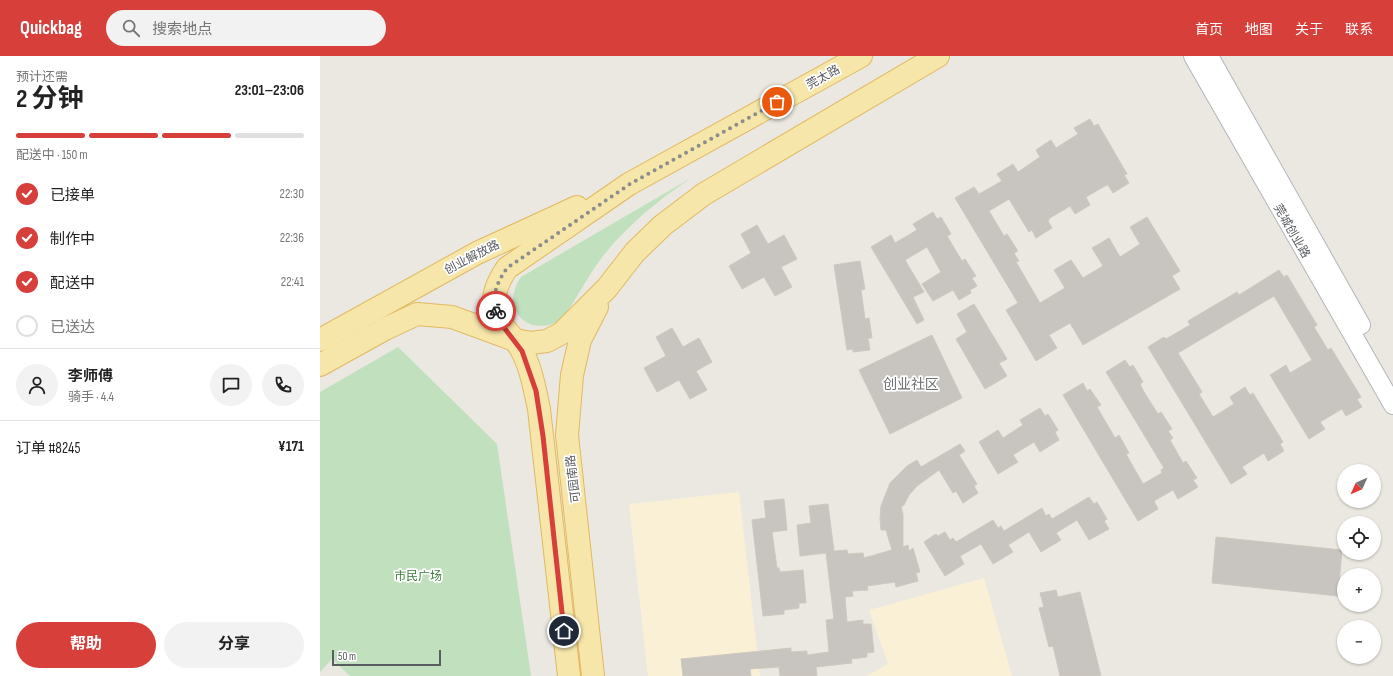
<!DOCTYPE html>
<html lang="zh">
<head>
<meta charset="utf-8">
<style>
	:root { --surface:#fff; --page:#f2f2f2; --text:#222; --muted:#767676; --line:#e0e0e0; --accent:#d73f3a }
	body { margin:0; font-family:"Sofia Sans Condensed","Noto Sans SC",sans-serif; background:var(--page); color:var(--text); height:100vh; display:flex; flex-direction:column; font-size:15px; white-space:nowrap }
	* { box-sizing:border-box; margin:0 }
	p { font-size:13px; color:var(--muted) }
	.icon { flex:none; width:22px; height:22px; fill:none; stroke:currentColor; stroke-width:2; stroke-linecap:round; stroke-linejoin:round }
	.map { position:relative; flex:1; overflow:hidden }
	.panel { display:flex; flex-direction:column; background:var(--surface); width:320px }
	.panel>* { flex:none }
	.needle { width:26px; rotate:225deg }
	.buttons { position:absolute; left:1017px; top:408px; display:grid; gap:8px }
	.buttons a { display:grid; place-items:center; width:44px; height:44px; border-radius:50%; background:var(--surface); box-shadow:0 1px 3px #0004; font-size:20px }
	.scale { position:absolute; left:12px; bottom:10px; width:109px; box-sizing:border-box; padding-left:4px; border:2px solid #595c60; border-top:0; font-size:11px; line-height:14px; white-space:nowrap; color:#595c60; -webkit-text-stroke:3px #fff; paint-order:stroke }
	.pin { position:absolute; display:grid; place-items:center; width:34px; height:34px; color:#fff; margin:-17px; border:2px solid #fff; border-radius:50%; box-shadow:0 1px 4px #0007 }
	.courier { position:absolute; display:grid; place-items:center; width:40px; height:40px; margin:-20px; border:3px solid #d73f3a; border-radius:50%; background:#fff; color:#222; box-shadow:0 1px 5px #0007 }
	.headline em { font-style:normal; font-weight:700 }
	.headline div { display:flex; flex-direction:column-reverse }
	.headline { display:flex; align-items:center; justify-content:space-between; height:68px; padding:0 16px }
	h1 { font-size:26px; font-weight:700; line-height:30px }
	.bar { display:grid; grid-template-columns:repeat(4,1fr); gap:6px 4px; align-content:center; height:48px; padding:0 16px }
	.bar i { height:5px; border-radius:3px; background:var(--line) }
	.bar .selected { background:var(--accent) }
	.bar p { grid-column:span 4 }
	.line { display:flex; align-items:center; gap:10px; padding:0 16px; border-top:1px solid var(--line) }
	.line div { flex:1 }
	.round { display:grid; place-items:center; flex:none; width:42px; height:42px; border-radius:21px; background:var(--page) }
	ol { padding:0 16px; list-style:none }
	li { display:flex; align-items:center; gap:12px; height:44px }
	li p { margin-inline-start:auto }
	li .icon { padding:4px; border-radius:50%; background:var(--accent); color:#fff; stroke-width:4 }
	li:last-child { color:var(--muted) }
	li i { width:22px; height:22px; border:2px solid var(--line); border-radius:50% }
	.button { display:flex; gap:8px; margin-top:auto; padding:8px 16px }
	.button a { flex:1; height:46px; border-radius:24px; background:var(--accent); color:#fff; font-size:16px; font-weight:700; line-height:46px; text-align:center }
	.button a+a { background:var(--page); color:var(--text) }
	header { display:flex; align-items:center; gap:24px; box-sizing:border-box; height:56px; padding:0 20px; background:var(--accent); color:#fff }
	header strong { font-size:19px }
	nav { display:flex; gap:22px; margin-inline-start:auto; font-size:14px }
	.search { width:280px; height:36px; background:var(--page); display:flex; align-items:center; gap:10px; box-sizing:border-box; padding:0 14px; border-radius:22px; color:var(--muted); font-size:15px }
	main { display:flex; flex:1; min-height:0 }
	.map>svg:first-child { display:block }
	.commercial { fill:#f9f0d6 }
	.green { fill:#c0e0be }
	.building { fill:#c8c4c0; stroke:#cec9bf }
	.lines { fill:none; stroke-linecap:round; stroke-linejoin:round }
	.tertiary-casing { stroke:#b3b6ba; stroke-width:20 }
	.primary-casing { stroke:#e2b861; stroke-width:24 }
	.tertiary { stroke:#fff; stroke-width:18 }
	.primary { stroke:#f6e6a9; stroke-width:22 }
	.done { stroke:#8c8d8d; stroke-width:4; stroke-dasharray:0 7.2 }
	.route { stroke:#d73f3a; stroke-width:5 }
	.labels { text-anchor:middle; stroke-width:3.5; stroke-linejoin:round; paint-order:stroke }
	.street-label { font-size:12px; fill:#595c60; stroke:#fff }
	.park-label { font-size:12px; fill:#3b7c3b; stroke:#fff }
	.quarter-label { font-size:14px; fill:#6a6e71; stroke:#fff }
</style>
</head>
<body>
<header>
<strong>Quickbag</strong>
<div class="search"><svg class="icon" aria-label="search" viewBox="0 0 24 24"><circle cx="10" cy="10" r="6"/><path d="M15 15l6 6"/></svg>搜索地点</div>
<nav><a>首页</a><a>地图</a><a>关于</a><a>联系</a></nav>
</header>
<main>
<section class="panel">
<div class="headline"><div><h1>2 分钟</h1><p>预计还需</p></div><em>23:01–23:06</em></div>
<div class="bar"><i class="selected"></i><i class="selected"></i><i class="selected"></i><i></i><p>配送中 · 150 m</p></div>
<ol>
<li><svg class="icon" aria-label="check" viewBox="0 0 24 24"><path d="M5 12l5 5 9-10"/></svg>已接单<p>22:30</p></li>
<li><svg class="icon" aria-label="check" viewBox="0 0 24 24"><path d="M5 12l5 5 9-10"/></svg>制作中<p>22:36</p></li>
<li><svg class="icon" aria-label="check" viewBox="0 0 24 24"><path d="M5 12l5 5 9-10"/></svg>配送中<p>22:41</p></li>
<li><i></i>已送达</li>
</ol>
<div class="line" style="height:72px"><a class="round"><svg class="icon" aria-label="person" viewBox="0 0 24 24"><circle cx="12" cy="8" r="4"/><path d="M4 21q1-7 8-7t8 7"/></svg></a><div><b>李师傅</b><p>骑手 · 4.4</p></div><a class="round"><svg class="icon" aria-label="chat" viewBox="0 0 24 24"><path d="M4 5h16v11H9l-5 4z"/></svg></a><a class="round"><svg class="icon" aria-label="phone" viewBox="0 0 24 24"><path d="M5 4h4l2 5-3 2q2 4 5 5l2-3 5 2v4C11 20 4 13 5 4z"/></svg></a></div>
<div class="line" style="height:52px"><div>订单 #8245</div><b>¥171</b></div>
<div class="button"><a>帮助</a><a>分享</a></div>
</section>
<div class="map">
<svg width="1073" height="620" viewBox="0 0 1073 620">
	<rect width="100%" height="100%" fill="#eae8e0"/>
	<path class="commercial" d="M419 436 440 620H328L309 448Z
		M664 522 692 620H546L568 608 549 554Z"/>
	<path class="green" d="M371 122C337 145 305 171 280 204 266 223 256 244 242 263 209 284 179 253 201 221Z
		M78 291 177 388 211 620H30L12 603 0 616V336Z"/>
	<path class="building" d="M770 63 774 70 778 68 807 118 804 119 809 127 793 137 788 129 785 130 766 141 770 149 755 158 750 150 730 162 728 165 732 172 716 182 712 174 709 176 689 143 669 155 684 180 687 178 698 195 694 197 699 205 696 206 720 247 745 232 734 214 751 204 763 222 783 210 772 192 789 182 800 201 820 188 810 171 827 161 860 215 852 220 860 233 763 289 750 267 729 279 737 292 716 305 686 254 698 247 635 142 654 131 659 138 682 125 677 118 693 108 698 116 720 101 716 94 731 84 736 92 758 78 754 72Z
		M613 156 617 163 621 161 631 178 627 180 642 205 645 203 656 220 652 222 657 230 650 234 651 237 639 244 633 234 613 245 602 228 621 216 607 191 585 204 604 236 593 241 604 264 597 268 551 191 571 179 575 187 597 174 593 168Z
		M437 169 448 188 464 179 477 203 461 211 472 231 455 240 444 221 422 233 409 210 431 197 421 178Z
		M540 205 545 233 541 234 545 263 549 262 552 282H548L550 294 533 296V293L527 294 514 209Z
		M959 214 964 221 967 219 997 269 994 271 1008 294 1011 292 1041 341 1037 343 1042 351 1026 360 1022 353 1000 366 1005 373 989 383 950 319 966 309 970 317 992 304 954 240 858 297 882 336 879 338 893 361 914 348 910 341 925 331 930 339 933 337 963 386 960 388 964 395 948 405 944 397 922 411 927 418 911 428 828 291 844 281 846 283 870 269 868 265 917 236 919 239Z
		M654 248 687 303 679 307 687 320 665 333 636 283 647 276 637 258Z
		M352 272 363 291 379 282 392 306 376 315 387 334 370 343 359 324 337 336 324 312 346 300 336 281Z
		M612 279 642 342 570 378 539 314Z
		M805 304 810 311 813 309 823 326 820 328 824 336 838 358 841 356 852 373 848 375 853 382 850 384 863 407 866 405 877 422 873 424 878 431 858 443 853 434 834 445 838 453 818 465 743 339 763 327 767 335 770 333 781 349 777 351 795 382 799 379 809 397 806 398 823 428 842 417 841 414 844 412 786 316Z
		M720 352 725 360 728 358 738 374 735 376 739 384 720 396 714 386 693 399 698 406 678 418 659 386 678 374 683 382 703 369 700 364Z
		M640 388 645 395 639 399 657 428 654 430 658 437 643 447 636 435 633 437 619 414 597 430 589 439 584 449 581 451 583 458V491L588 489 589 495 593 492 600 516 596 517 598 525 576 531 575 526 547 530 548 534 532 535 533 540 525 541 527 566 543 564V568H551L554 596 547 597V601L531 603 532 607 496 611 497 620H460L459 611 430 613 431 620H363L361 603 471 592V596L487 595V599L509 596 506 564 514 563 506 497 480 500 477 469 491 467 489 450 508 448 514 495 527 494 528 498 543 497 544 502 572 494 566 474H561L560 462 561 450 570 427 587 410 597 404 601 411Z
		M769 441 774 448 777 446 787 463 784 465 789 473 769 484 757 464 736 477 741 484 721 496 709 476 688 489 693 496 673 508 661 488 640 500 644 508 625 520 604 486 616 478 618 480 625 476 630 484 633 482 636 486 673 464 678 472 681 470 684 475 722 452 726 460 729 458 732 463Z
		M464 443 467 474 452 476 457 512H459L460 516 483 514 486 547H479V552L464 554V558L443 560 432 464 446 462 444 445Z
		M896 481 1022 494 1018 540 892 527Z
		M736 534 738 541 760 536 781 620H740L733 590 729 591 719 552 724 551 720 537Z"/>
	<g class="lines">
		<defs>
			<path id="tertiary" d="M873 0 1073 349
				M889 0 1041 269"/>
			<path id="primary" d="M0 284 157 197 257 151
				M0 309 65 273 97 258 132 261 195 284 211 287 227 285 242 277 287 232 315 196 343 169 384 138 618 0
				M249 620 219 353C215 334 211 312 202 295 197 284 186 276 180 266 168 248 176 228 187 212L309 128 541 0
				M273 620 247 379 252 319 260 284 277 251"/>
		</defs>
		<use href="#tertiary" class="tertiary-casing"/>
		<use href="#primary" class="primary-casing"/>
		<use href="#tertiary" class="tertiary"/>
		<use href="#primary" class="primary"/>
	</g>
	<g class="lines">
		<path class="done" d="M176 255C171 239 178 225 187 212L310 128 457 46"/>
		<path class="route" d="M176 255 179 265 202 295 216 335 223 380 244 575"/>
	</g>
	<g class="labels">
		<g class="street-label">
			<text transform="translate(503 21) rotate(-29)" y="4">莞太路</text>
			<text transform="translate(972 175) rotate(60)" y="4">莞城创业路</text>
			<text transform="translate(152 201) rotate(-27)" y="4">创业解放路</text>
			<text transform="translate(253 423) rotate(-97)" y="4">可园南路</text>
		</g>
		<g class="park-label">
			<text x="98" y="524">市民广场</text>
		</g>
		<g class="quarter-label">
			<text x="591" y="333">创业社区</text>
		</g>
	</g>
</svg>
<div class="buttons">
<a><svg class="needle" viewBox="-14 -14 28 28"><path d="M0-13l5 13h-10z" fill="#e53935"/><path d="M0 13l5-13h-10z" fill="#767676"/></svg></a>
<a><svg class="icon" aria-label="locate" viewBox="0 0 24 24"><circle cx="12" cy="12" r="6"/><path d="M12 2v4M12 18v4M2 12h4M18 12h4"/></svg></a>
<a>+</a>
<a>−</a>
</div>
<div class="scale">50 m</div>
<div class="pin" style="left:457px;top:46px;background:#ea580c"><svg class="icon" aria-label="bag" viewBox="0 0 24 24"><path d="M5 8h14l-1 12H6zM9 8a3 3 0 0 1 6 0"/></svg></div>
<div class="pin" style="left:244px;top:575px;background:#1f2937"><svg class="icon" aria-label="home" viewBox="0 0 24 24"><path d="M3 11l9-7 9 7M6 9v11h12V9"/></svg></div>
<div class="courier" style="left:176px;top:255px"><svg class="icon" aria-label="bike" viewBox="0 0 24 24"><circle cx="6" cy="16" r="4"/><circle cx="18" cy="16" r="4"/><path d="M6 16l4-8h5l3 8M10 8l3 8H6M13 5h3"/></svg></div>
</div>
</main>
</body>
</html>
